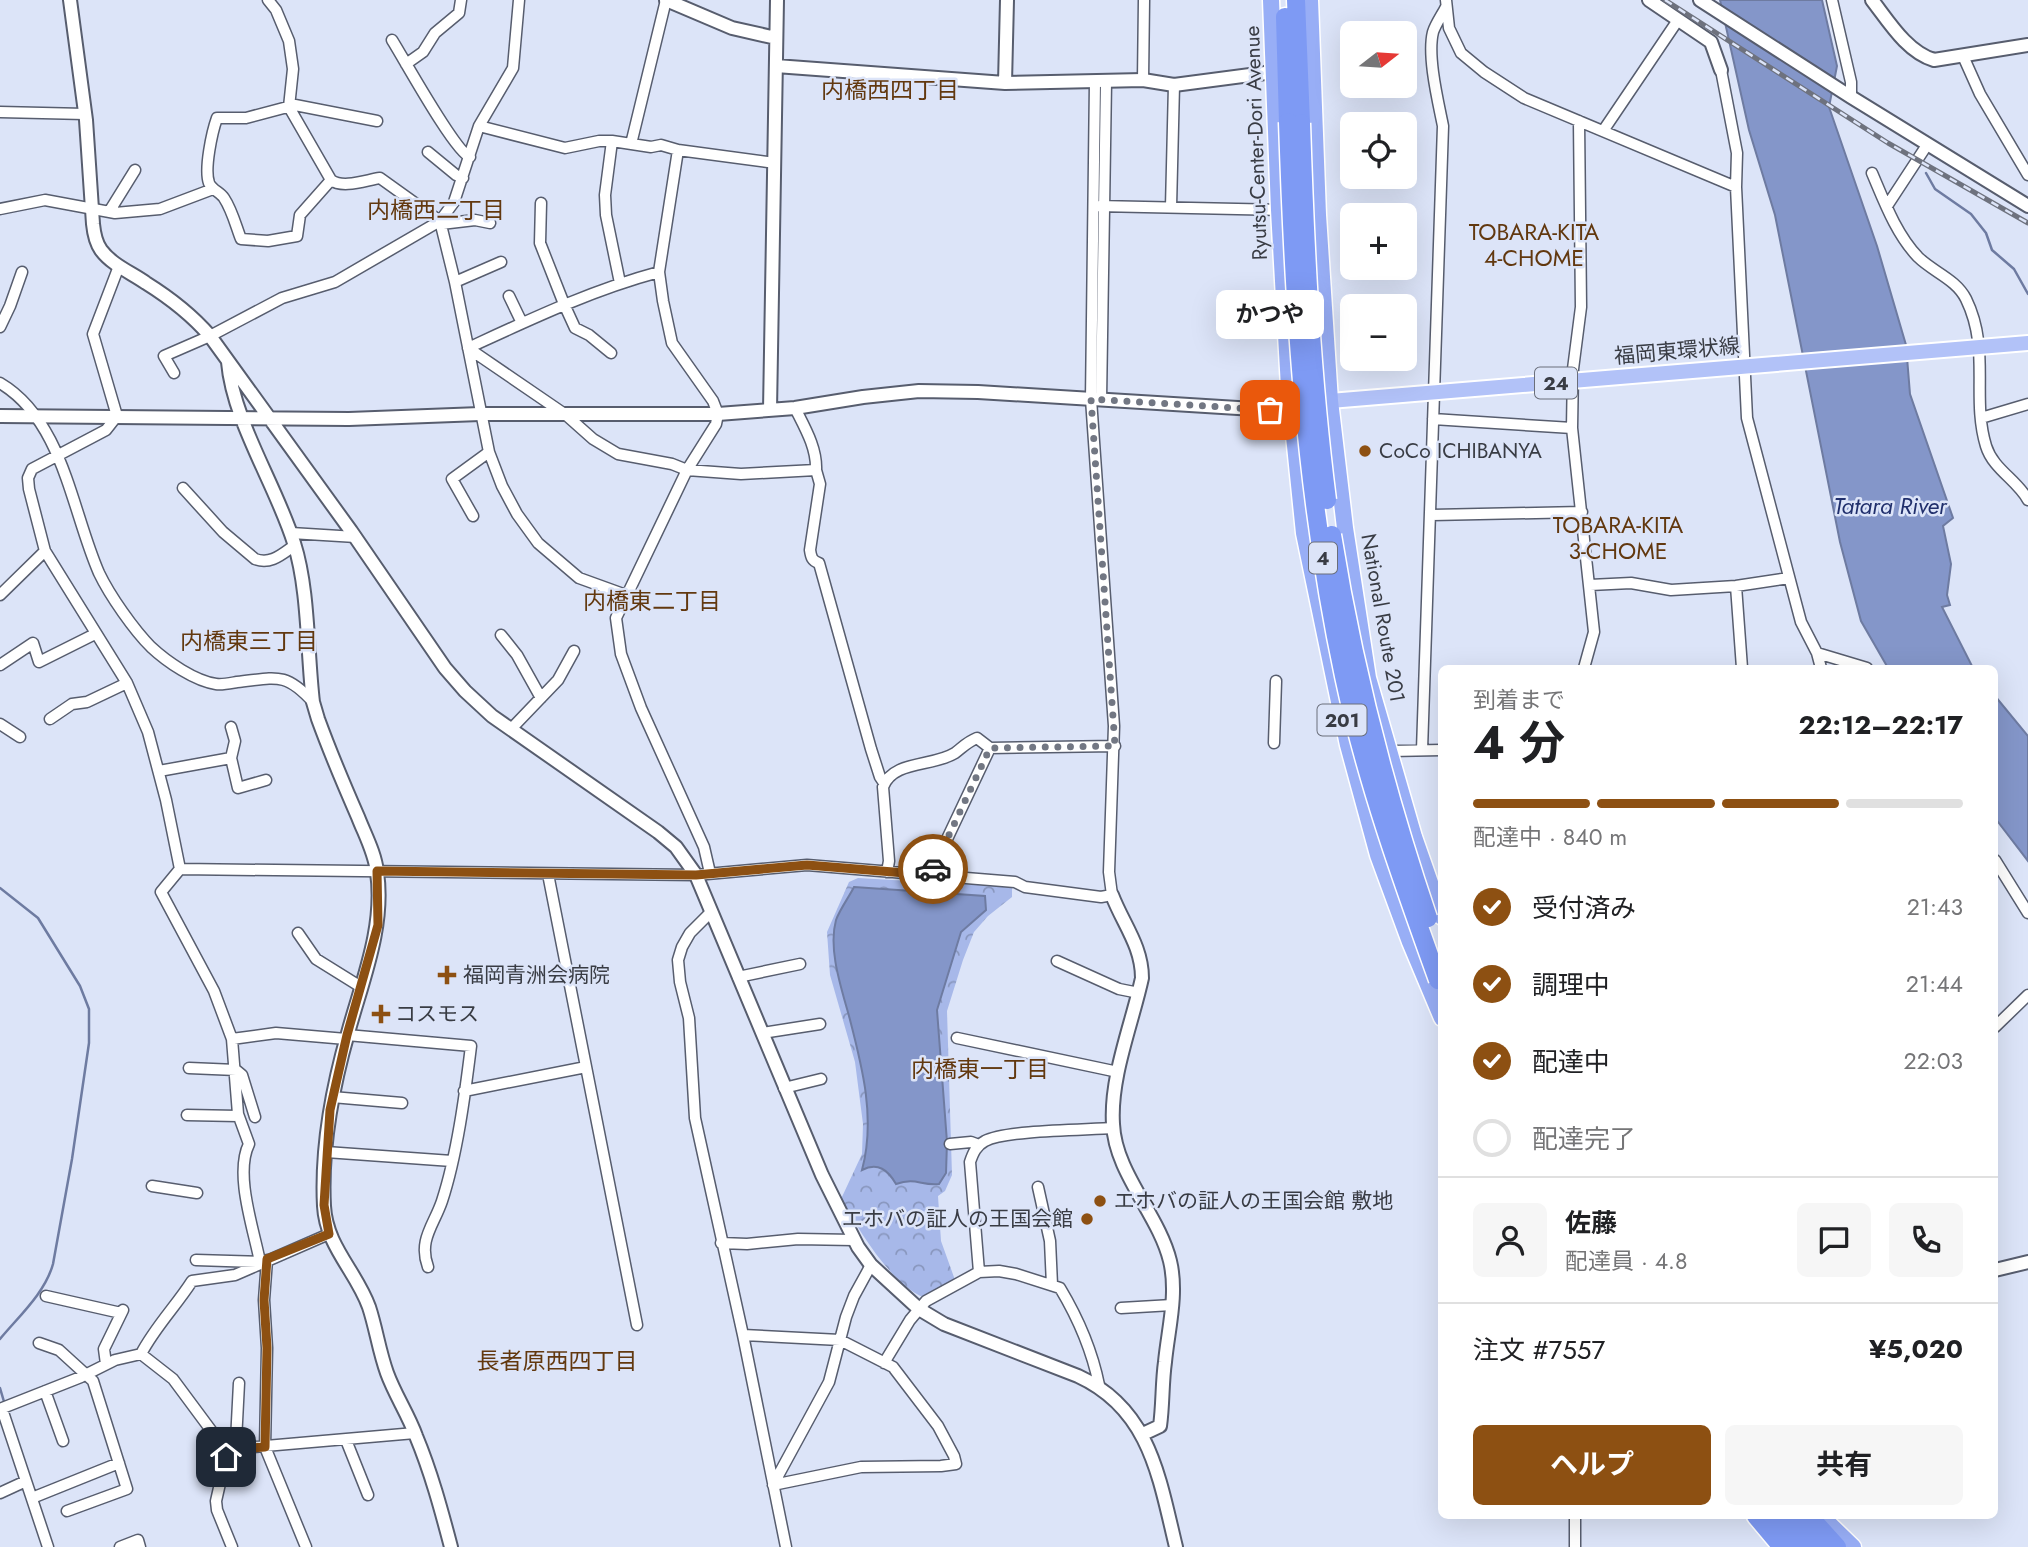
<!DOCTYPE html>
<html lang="ja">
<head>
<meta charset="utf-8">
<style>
	:root { --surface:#fff; --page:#f6f6f6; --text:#202124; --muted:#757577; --line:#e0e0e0; --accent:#8d5012 }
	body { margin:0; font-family:Jost,"Noto Sans JP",sans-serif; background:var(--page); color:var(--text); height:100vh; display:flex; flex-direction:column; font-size:26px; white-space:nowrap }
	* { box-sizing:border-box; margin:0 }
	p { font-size:23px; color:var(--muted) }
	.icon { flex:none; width:38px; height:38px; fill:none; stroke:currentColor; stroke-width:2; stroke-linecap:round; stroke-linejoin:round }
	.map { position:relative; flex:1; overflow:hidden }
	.side { position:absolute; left:1438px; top:665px; width:560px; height:854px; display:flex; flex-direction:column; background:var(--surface); border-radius:10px; box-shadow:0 7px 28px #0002 }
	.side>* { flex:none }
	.needle { width:46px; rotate:73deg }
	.fabs { position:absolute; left:1340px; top:21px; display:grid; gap:14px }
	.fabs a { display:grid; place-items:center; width:77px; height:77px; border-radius:10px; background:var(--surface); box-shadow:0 7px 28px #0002; font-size:35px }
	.pin { position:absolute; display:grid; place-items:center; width:60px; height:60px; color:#fff; margin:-30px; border-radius:14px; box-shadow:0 4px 10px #0006 }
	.courier { position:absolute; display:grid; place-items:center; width:70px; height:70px; margin:-35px; border:5px solid #8d5012; border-radius:50%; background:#fff; color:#222; box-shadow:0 2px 9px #0007 }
	.bubble { position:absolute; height:49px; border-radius:10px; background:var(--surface); box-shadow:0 7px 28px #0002; font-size:23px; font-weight:700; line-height:49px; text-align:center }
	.head em { font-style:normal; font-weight:700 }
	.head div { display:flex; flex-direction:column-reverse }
	.head { display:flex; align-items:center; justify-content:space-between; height:119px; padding:0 35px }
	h1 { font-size:46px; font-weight:700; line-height:52px }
	.bar { display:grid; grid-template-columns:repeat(4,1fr); gap:10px 7px; align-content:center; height:84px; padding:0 35px }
	.bar i { height:9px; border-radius:5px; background:var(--line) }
	.bar .selected { background:var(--accent) }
	.bar p { grid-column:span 4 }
	.line { display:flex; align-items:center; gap:18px; padding:0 35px; border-top:2px solid var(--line) }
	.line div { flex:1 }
	.round { display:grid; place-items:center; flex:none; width:74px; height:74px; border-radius:10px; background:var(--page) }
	ol { padding:0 35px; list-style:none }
	li { display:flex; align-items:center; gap:21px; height:77px }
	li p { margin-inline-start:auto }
	li .icon { padding:7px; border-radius:50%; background:var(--accent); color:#fff; stroke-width:4 }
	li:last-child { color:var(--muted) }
	li i { width:38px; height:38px; border:4px solid var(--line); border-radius:50% }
	.action { display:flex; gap:14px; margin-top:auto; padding:14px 35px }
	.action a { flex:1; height:80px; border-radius:10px; background:var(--accent); color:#fff; font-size:28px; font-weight:700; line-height:80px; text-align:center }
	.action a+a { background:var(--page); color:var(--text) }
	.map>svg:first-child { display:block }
	.park { fill:url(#park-crowns) }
	.water { fill:#8496c9; stroke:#6e7ba1; stroke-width:2 }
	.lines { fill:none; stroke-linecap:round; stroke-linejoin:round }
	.stream { stroke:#6e7ba1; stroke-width:2.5 }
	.minor-casing { stroke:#575d6e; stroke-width:13 }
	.tertiary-casing { stroke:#575d6e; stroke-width:16 }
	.primary-casing { stroke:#fff; stroke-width:18 }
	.trunk-casing { stroke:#fff; stroke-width:19 }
	.motorway-casing { stroke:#fff; stroke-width:21 }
	.minor { stroke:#fff; stroke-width:10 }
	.tertiary { stroke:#fff; stroke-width:12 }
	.primary { stroke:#b2c2f8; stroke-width:14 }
	.trunk { stroke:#98aef6; stroke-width:16 }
	.motorway { stroke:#7e9af4; stroke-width:18 }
	.rail-casing { stroke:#6e727e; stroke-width:5 }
	.rail { stroke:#dce4f8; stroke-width:2.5; stroke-dasharray:8; stroke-linecap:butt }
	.motorway-bridge-casing { stroke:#fff; stroke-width:21; stroke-linecap:butt }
	.motorway-bridge { stroke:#7e9af4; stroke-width:18 }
	.done { stroke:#727783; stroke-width:7; stroke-dasharray:0 12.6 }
	.route { stroke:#8d5012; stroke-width:9 }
	.poi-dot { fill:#8d5012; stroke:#dce4f8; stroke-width:2.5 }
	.labels { text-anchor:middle; stroke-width:5; stroke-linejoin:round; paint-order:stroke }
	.shield { fill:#dce4f8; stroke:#6a6e7a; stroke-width:2 }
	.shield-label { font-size:19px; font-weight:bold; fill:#393c44 }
	.street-label { font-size:21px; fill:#393c44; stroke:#dce4f8 }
	.poi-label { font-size:21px; fill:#393c44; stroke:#dce4f8; text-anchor:start }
	.neighbourhood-label { font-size:23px; fill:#62380f; stroke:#dce4f8 }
	.water-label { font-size:23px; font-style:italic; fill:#202f6c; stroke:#dce4f8 }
</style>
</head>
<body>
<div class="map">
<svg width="2028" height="1547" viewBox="0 0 2028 1547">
	<defs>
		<pattern id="park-crowns" width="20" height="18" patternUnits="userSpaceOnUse" patternTransform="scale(1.75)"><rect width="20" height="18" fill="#a7b8e9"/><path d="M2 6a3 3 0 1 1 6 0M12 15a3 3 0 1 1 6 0" fill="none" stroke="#8997be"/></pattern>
	</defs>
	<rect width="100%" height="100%" fill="#dce4f8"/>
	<path class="park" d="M858 878 1012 887V897L988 916 974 932 963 960 947 1011 952 1175 945 1191 938 1196 941 1241 955 1280 923 1297C890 1283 859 1230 841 1199L862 1154 863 1124 855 1062 830 975 827 932 849 882Z"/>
	<path class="water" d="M1720 0H1822L1837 66 1829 107 1877 246 1906 345 1910 394 1953 518 1943 526 1951 564 1947 595 1950 605 1942 607 1973 668H1888L1861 621 1840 542 1775 215 1749 130Z
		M1995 696 2028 736V861L1995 818Z
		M854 887 985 896 986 910 961 932 937 1010 947 1142 946 1173 939 1184C921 1186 916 1177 896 1184 888 1170 878 1162 862 1170 876 1118 862 1066 849 1016 841 987 828 949 836 920 840 909 849 897 854 887Z"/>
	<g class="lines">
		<path class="stream" d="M1926 173 1935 189 1971 214 1986 233 1992 250 2014 269 2028 294
			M0 888 38 918 80 986 89 1009V1043L72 1159 53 1264C45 1293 19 1316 0 1339
			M0 1388 5 1405"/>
		<defs>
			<path id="minor" d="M268 0 276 10 289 41 293 69 289 107 331 180C343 189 366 180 380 178L440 221 455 282 489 452 502 486 517 514 538 543 579 578 626 595
				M1446 0 1449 28 1461 53 1484 72 1524 98 1736 187
				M1832 0 1851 82V97
				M392 40C404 59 455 152 470 157
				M1963 56 1980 94 2028 175
				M406 64 423 52 435 33 459 13 461 0
				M1721 70 1737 153 1736 187 1747 418 1801 622 1817 653 1821 668
				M1143 80 1144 0
				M0 112 85 114
				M1579 121 1581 307 1573 369 1572 428 1594 632 1584 668
				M479 126 565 148 599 141H612L651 147 661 145 678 150 775 163
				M1603 131 1678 20
				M612 141 605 195 606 215 620 283
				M631 144 666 0
				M678 150 659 272 663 301 672 343 713 401 718 414 716 424 687 470 616 618 621 654 641 708 704 847 710 873
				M428 152 456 175 463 178
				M1872 173C1884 201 1896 234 1918 257 1933 272 1956 279 1966 299 1991 350 1971 397 1986 446 1993 469 2017 480 2028 500
				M331 180 300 215 297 236 268 241 241 239C236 226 232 210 224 198 220 192 212 190 209 183 204 169 212 132 217 118H246L295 105 377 121
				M541 203 540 243 564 304 575 328 589 335 611 353
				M1098 206 1279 210
				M1887 206 1927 145
				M1171 207 1174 85
				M0 209 45 200 115 213 160 209 213 189
				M109 212 135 170
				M441 224 475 220 490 223
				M119 266 93 334 117 416 106 430 32 469 28 478 29 489 45 551 127 683 148 732 166 800 180 869
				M455 282 501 262
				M509 296 522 323
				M0 327 10 306 22 272
				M468 348 566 415 593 439 618 454 672 464 687 470 741 474 816 470C817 448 805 428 795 408
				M468 348C531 319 592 290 659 272
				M174 373 164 356 210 336 282 298 335 282 440 221 454 202 479 126 513 68 519 0
				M0 383C63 420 72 512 99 573 110 596 134 630 151 647 167 662 195 681 216 684 222 685 231 683 237 682 275 678 285 671 313 702
				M1101 400 1106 82
				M1981 418 2028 404
				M1433 419 1572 428
				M816 470 820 484 810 550C811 557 812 561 819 563L871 749 880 777 884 783
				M183 488 223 532 255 559C271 565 282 554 295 545
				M1432 515 1582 512
				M473 516 452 479 489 452
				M291 533 356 537
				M1590 585 1631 583 1671 590 1736 586 1789 578
				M1736 586 1742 668
				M0 595 45 551
				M501 635 517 655 541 698
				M1817 653 1867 668
				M0 665 33 643 39 662 95 634
				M50 719 72 704 87 702 127 683
				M0 724 20 737
				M511 729 558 680 574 651
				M1274 743 1276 681
				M1422 750 1443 126C1438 101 1427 56 1433 32 1436 23 1442 15 1446 7
				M1390 751 1442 750
				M231 758 238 788 266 780
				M159 771 231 758 235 741 231 727
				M1995 860 2028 913
				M887 872 889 861 883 787C893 760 933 767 955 753 963 747 967 742 977 738L990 748
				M548 874 637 1325
				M930 875 990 748 1115 746
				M710 913 690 933 682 947 678 960 680 982 689 1018 695 1118 743 1335 786 1547
				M298 933 316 959 361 987
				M1057 961 1119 989 1139 993
				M738 977 800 964
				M1995 1027 2028 995
				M762 1033 820 1024
				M347 1035 471 1046C465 1095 457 1155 442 1201 434 1225 418 1240 428 1267
				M957 1038 1118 1072
				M232 1039 276 1033 346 1039
				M189 1068 236 1070 242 1075 255 1117
				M784 1088 821 1079
				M464 1091 586 1067
				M332 1097 402 1103
				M187 1115 238 1116
				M950 1144 971 1142 979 1145
				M326 1152 452 1161
				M152 1186 197 1193
				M1038 1187 1050 1241 1052 1285
				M721 1243 747 1244 798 1239 854 1240
				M196 1260 260 1262
				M267 1260 264 1300 267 1348 265 1447 306 1547
				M260 1262C254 1230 234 1174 249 1144L238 1114 232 1039 214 991 161 892 180 869 696 875 807 865 1015 882 1025 887 1101 897 1112 895 1109 872 1114 726 1091 399 1095 82
				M979 1272 970 1162C973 1153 976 1146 985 1141 1006 1130 1085 1130 1113 1128
				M46 1296 121 1313
				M1121 1308 1172 1305
				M743 1335 840 1340 893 1367 938 1426 954 1456 956 1464 941 1466 861 1467 773 1485
				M39 1343 59 1350 93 1381 127 1489 67 1511
				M141 1354 173 1379 219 1441 231 1449 415 1433
				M884 1363 910 1320 926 1301 979 1272 999 1271 1016 1274 1060 1288C1078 1318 1092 1350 1099 1385
				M106 1364 104 1349 123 1310
				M45 1391 63 1441
				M0 1409 81 1377 115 1360 141 1354C155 1327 176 1306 192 1281L235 1275 329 1234
				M2 1409 48 1547
				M346 1440 368 1495
				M773 1485 829 1382 846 1317 854 1296 871 1265
				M0 1493 26 1481
				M32 1498 119 1463
				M1575 1516V1547
				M120 1547 138 1540 140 1547
				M232 1547 217 1510 216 1501 226 1457 236 1441 239 1383"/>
			<path id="tertiary" d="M70 0 86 120 93 224C94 234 96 243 101 250 112 265 132 273 146 283 170 298 191 314 210 336L351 531 445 668 465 691 492 716 658 832 676 847 696 875 822 1175 858 1247 871 1265 919 1309 944 1324 1078 1376C1150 1409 1159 1477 1176 1547
				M666 0 732 28 776 38
				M1649 0 1711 42 1721 70
				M1700 0 1851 97 2028 206
				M1872 0C1889 22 1907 52 1934 60L2028 45
				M776 66 1005 83 1143 80 1174 85 1273 72
				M1005 83 1007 0
				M228 362C233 421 276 485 294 543 309 590 307 652 313 702L318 719C330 752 344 785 358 817 365 835 375 853 377 872 385 927 362 981 348 1033 332 1089 321 1148 324 1206 326 1246 356 1271 369 1307 376 1328 379 1351 387 1373 395 1395 408 1414 416 1436 431 1472 441 1509 451 1547
				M770 410 777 0
				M0 416 349 419 480 414H718L795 408 863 397 919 391 978 392 1270 410 1299 408
				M1112 895C1123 924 1142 946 1142 978 1132 1024 1110 1077 1113 1124 1115 1173 1159 1215 1170 1261 1178 1294 1168 1330 1165 1362 1162 1383 1163 1405 1160 1426L1143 1434
				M1995 1270 2028 1262"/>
			<path id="primary" d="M1330 401 2028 343"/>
			<path id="trunk" d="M1271 0 1279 210 1289 387 1304 533 1348 745 1378 855 1410 942 1442 1018
				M1310 0 1318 215 1330 401 1345 528 1368 678 1414 837 1442 917
				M1821 1516 1853 1547"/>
			<path id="motorway" d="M1296 0 1301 123
				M1285 17 1288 122
				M1756 1516 1782 1547
				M1775 1516 1803 1547
				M1791 1516 1821 1547
				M1809 1516 1837 1547"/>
		</defs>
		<use href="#minor" class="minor-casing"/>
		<use href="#tertiary" class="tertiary-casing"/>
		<use href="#primary" class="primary-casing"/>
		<use href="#trunk" class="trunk-casing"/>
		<use href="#motorway" class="motorway-casing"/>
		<use href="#minor" class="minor"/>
		<use href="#tertiary" class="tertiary"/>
		<use href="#primary" class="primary"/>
		<use href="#trunk" class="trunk"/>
		<use href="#motorway" class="motorway"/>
		<defs>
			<path id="rail" d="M1665 0 1888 143 2028 223"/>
		</defs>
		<use href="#rail" class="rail-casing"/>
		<use href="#rail" class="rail"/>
		<defs>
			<path id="motorway-bridge" d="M1288 122C1294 307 1305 494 1344 676 1366 780 1402 880 1438 980
				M1301 123C1305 249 1311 375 1327 500
				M1332 535C1353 667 1385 791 1428 918"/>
		</defs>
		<use href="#motorway-bridge" class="motorway-bridge-casing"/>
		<use href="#motorway-bridge" class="motorway-bridge"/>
	</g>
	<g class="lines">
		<path class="done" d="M933 869 990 748 1115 746 1091 399 1270 410"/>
		<path class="route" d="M226 1457 231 1449 265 1447 267 1348 264 1300 267 1259 329 1234 324 1205 330 1110 347 1035 378 925 377 871 696 875 807 865 930 875 933 869"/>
	</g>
	<g class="poi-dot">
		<circle cx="1365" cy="451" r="7"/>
		<path d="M443.5 964.5h7v7h7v7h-7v7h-7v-7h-7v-7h7z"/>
		<path d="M377.5 1003.5h7v7h7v7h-7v7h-7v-7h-7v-7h7z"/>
		<circle cx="1100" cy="1201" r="7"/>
		<circle cx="1087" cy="1219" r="7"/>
	</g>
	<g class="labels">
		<g class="shield">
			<rect x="1535" y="367.5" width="42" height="31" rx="5"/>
			<rect x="1309" y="542.5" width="28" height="31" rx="5"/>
			<rect x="1317.5" y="704.5" width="49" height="31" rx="5"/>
		</g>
		<g class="shield-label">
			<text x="1556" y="390">24</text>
			<text x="1323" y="565">4</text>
			<text x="1342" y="727">201</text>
		</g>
		<g class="street-label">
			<text transform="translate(1256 143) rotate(-92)" y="7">Ryutsu-Center-Dori Avenue</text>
			<text transform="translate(1677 351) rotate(-5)" y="7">福岡東環状線</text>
			<text transform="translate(1383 618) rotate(80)" y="7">National Route 201</text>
		</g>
		<g class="poi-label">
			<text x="1379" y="458">CoCo ICHIBANYA</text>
			<text x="463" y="982">福岡青洲会病院</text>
			<text x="395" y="1021">コスモス</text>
			<text x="1114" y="1208">エホバの証人の王国会館 敷地</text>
			<text x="1073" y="1226" text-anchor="end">エホバの証人の王国会館</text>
		</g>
		<g class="neighbourhood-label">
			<text x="890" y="98">内橋西四丁目</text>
			<text x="436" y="218">内橋西二丁目</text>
			<text x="1534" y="240">TOBARA-KITA<tspan x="1534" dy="26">4-CHOME</tspan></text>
			<text x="1618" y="533">TOBARA-KITA<tspan x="1618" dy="26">3-CHOME</tspan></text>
			<text x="652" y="609">内橋東二丁目</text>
			<text x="249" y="649">内橋東三丁目</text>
			<text x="980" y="1077">内橋東一丁目</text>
			<text x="557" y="1369">長者原西四丁目</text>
		</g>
		<g class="water-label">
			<text x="1890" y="514">Tatara River</text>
		</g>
	</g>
</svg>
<div class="fabs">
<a><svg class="needle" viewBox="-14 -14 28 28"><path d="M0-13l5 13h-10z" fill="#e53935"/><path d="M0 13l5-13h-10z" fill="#757577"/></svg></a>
<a><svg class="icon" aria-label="locate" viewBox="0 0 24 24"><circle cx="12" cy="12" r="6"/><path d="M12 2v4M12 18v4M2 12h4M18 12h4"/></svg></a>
<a>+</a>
<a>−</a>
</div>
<div class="pin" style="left:1270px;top:410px;background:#ea580c"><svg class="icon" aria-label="bag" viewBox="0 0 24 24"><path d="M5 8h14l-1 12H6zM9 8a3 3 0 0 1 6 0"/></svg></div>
<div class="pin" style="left:226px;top:1457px;background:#1f2937"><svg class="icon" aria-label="home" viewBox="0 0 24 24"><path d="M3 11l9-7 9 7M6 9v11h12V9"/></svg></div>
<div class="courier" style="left:933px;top:869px"><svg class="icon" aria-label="car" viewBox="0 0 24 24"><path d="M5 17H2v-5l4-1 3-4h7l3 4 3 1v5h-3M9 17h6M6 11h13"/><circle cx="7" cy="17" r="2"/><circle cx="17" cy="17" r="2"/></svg></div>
<div class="bubble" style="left:1216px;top:290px;width:108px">かつや</div>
<section class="side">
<div class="head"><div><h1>4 分</h1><p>到着まで</p></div><em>22:12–22:17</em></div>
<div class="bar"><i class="selected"></i><i class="selected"></i><i class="selected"></i><i></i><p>配達中 · 840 m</p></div>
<ol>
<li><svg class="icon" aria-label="check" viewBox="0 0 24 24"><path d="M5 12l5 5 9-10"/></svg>受付済み<p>21:43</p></li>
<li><svg class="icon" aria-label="check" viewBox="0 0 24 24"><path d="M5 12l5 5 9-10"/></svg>調理中<p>21:44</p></li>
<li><svg class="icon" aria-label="check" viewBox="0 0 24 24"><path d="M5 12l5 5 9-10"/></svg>配達中<p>22:03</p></li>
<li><i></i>配達完了</li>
</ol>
<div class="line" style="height:126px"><a class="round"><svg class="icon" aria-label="person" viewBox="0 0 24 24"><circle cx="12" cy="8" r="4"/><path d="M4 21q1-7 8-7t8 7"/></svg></a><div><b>佐藤</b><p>配達員 · 4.8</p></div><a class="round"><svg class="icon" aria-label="chat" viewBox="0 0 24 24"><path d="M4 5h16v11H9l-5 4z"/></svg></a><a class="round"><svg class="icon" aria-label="phone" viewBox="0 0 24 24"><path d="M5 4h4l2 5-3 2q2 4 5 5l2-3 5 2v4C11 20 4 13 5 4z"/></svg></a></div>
<div class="line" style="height:91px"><div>注文 #7557</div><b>¥5,020</b></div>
<div class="action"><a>ヘルプ</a><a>共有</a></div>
</section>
</div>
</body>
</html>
